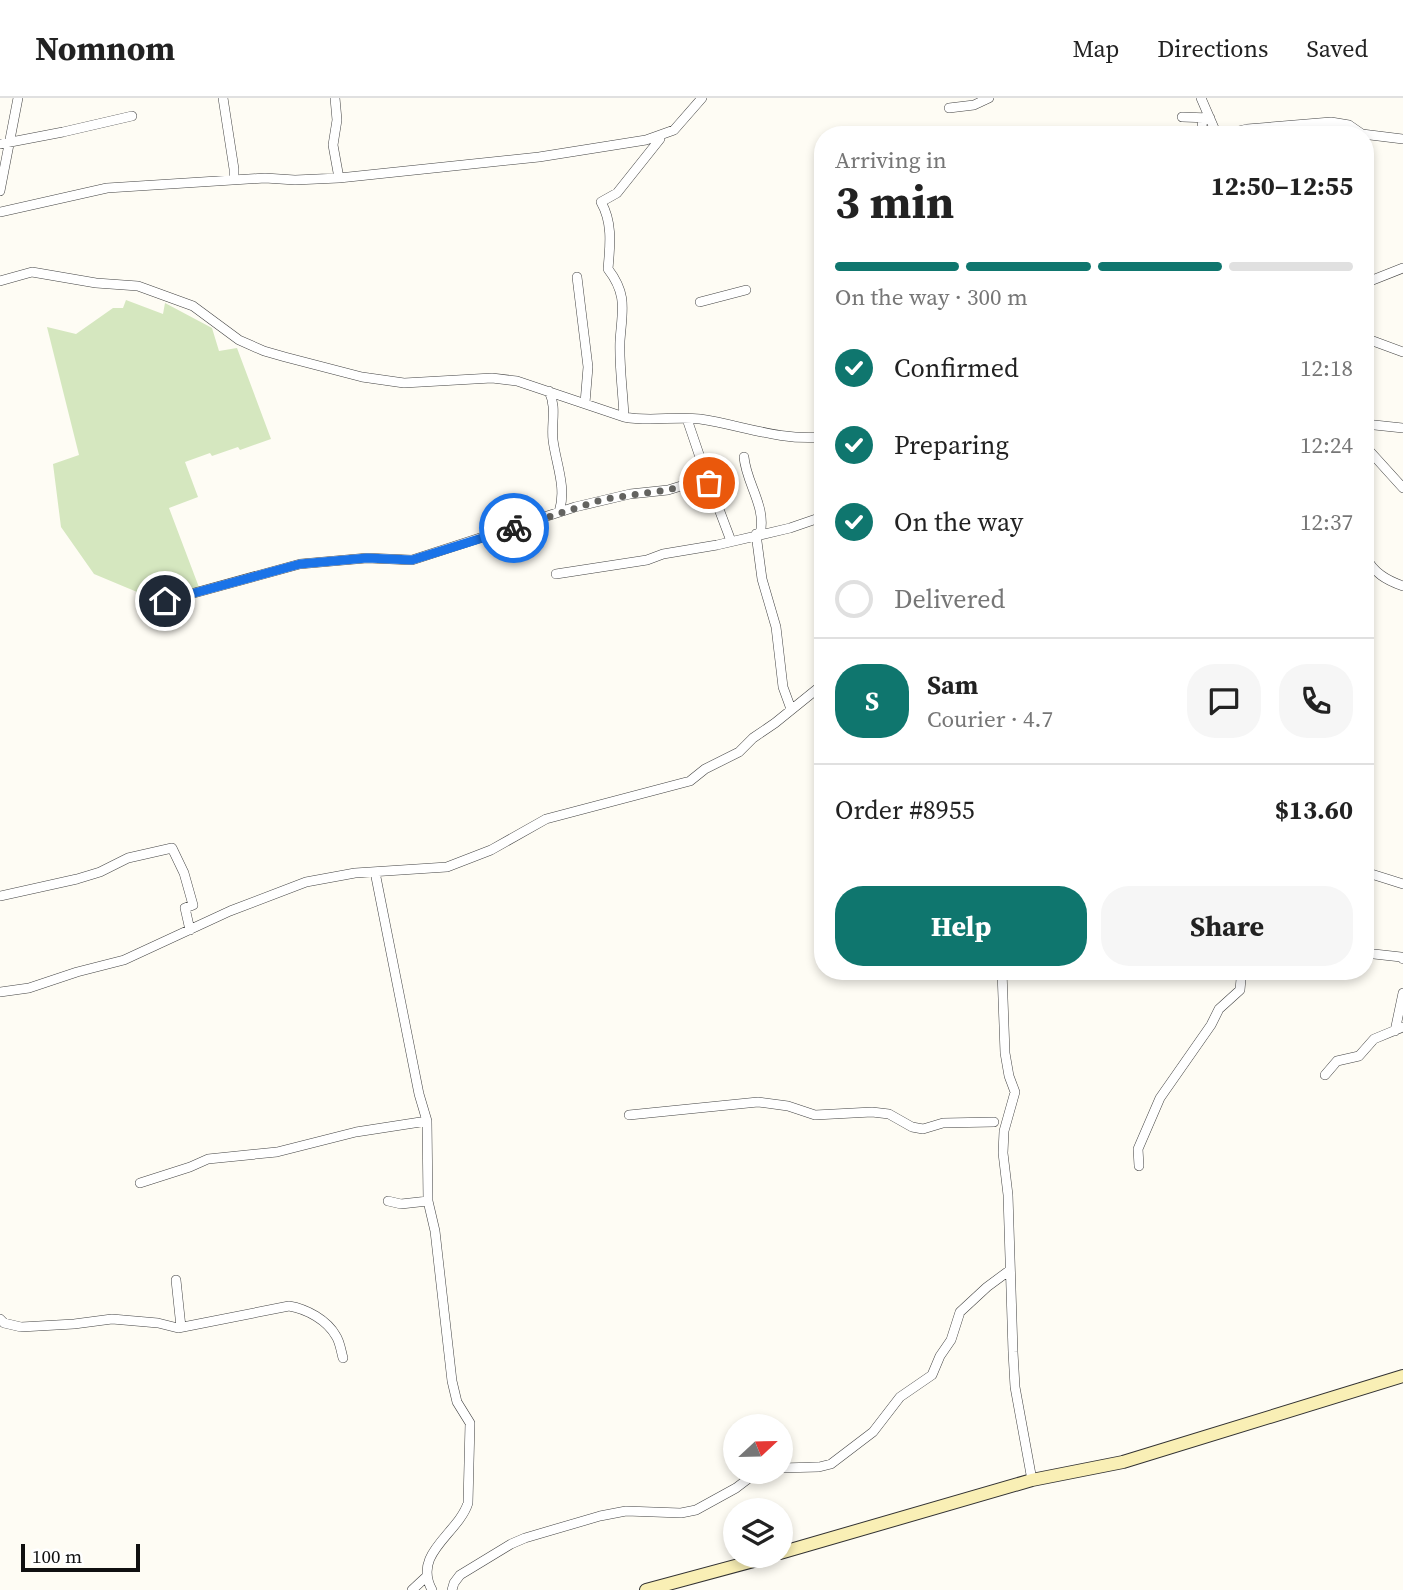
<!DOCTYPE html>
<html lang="en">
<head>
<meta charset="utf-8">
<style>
	:root { --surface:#fff; --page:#f6f6f6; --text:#222; --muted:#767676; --line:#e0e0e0; --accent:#0f766e }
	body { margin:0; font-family:"Source Serif 4",serif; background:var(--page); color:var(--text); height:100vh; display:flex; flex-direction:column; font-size:26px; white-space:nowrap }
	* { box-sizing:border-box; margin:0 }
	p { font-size:23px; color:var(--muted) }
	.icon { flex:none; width:38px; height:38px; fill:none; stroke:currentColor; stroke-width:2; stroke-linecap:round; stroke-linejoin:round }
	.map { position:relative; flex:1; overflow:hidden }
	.sheet { position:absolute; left:814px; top:28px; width:560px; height:854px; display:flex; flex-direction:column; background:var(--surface); border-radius:28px; box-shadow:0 4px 10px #0003 }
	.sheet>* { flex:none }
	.needle { width:46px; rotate:68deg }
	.fabs { position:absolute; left:723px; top:1316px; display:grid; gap:14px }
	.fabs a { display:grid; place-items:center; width:70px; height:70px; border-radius:50%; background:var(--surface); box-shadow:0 4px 10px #0003; font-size:35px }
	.scale { position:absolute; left:21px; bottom:18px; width:119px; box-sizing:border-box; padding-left:7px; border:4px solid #101010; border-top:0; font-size:19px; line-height:24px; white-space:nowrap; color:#101010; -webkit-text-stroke:5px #fff; paint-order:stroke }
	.pin { position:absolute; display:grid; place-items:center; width:60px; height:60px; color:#fff; margin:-30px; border:4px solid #fff; border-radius:50%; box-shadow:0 2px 7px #0007 }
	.courier { position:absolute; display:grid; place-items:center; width:70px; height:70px; margin:-35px; border:5px solid #1a73e8; border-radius:50%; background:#fff; color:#222; box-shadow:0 2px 9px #0007 }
	.overview em { font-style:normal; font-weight:700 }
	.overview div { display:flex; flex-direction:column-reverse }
	.overview { display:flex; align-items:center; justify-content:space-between; height:119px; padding:0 21px }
	h1 { font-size:46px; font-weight:700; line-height:52px }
	.bar { display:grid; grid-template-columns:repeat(4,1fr); gap:10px 7px; align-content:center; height:84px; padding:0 21px }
	.bar i { height:9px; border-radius:5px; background:var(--line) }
	.bar .selected { background:var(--accent) }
	.bar p { grid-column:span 4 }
	.line { display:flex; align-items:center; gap:18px; padding:0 21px; border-top:2px solid var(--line) }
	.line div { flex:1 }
	.round { display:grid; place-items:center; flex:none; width:74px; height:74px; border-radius:28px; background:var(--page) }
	ol { padding:0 21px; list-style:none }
	li { display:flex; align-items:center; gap:21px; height:77px }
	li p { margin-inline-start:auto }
	li .icon { padding:7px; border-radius:50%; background:var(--accent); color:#fff; stroke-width:4 }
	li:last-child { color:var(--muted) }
	li i { width:38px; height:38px; border:4px solid var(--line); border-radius:50% }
	.primary-button { display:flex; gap:14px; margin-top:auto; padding:14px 21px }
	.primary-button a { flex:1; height:80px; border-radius:28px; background:var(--accent); color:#fff; font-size:28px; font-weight:700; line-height:80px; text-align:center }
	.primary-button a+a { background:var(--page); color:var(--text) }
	header { display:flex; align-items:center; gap:42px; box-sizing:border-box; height:98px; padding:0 35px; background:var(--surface); border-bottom:2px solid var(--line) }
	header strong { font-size:33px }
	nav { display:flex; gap:38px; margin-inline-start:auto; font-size:24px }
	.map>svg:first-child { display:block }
	.green { fill:#d5e7bf }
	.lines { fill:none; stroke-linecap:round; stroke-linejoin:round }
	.street-casing { stroke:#434343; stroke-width:10 }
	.secondary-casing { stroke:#323232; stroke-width:14 }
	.street { stroke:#fff; stroke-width:9 }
	.secondary { stroke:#f9efb5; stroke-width:12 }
	.done { stroke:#636360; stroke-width:7; stroke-dasharray:0 12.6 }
	.route { stroke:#1a73e8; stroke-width:9 }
</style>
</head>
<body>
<header>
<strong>Nomnom</strong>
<nav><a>Map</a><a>Directions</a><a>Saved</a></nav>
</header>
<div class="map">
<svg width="1403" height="1492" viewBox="0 0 1403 1492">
	<rect width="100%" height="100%" fill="#fefcf4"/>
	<path class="green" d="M126 202 163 216 165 205 212 230 219 253 237 250 271 341 240 352 238 349 212 358 210 355 185 364 198 399 169 410 200 492 161 504 94 476 61 429 53 366 79 357 47 229 76 236 113 210H123Z"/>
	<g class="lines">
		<defs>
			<path id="street" d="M223 0 234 71V82
				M335 0 337 22 333 47 339 80
				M1201 0 1217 37
				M949 10 974 7 989 0
				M1182 19 1210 20
				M1201 37 1203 20
				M1222 37 1247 31 1331 24 1349 27 1362 36 1403 41
				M0 46 63 34 132 18
				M0 93 18 0
				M0 114 107 90 265 80 295 82 339 80 539 59 646 42 674 32 702 0
				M577 179 588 269 585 305
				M0 183 32 174 96 185 138 188 193 208 239 242 264 253 285 259 362 279 404 285 492 280 517 283 624 319C649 324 675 318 700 321 741 327 780 343 822 339
				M1365 185 1403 170
				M700 204 746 192
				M1365 243H1373L1403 254
				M549 293C557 310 551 325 553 342 556 366 567 390 559 414
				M624 319C623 294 619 268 620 243 622 213 628 197 608 171 610 148 613 125 601 104L617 95 660 41
				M687 321 705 374 731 443
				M1365 326 1403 330
				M1365 348 1403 390
				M744 359C746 385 767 409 760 436
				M756 436 762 481 776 529 783 589 791 611
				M1365 458C1374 475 1386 482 1403 488
				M556 476 647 462 663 456 717 447 790 430 822 419
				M165 503 300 466 367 460 412 462 575 409 630 396 668 392 707 380
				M375 774 419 996 427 1023 428 1103 401 1106 388 1103
				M1365 774 1403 786
				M0 798 77 781 100 774 128 760 172 750 184 775 193 807 185 810 190 832
				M1365 855 1401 859 1403 861
				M1002 873 1005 955 1009 978 1015 994 1004 1033 1003 1055 1008 1097 1013 1254 1015 1289 1032 1382
				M0 894 29 890 77 874 124 862 230 813 306 784 355 775 447 769 491 752 546 721 690 683 705 671 739 654 753 640 775 625 822 587
				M1395 933 1403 895
				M1325 977 1337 963 1359 958 1374 941 1403 929
				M629 1017 758 1004 788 1008 815 1017 872 1014 889 1016 912 1029 923 1031 943 1025 994 1024
				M1139 1068 1138 1051 1160 1000 1211 927 1219 911 1240 892 1241 881 1238 873
				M140 1085 190 1069 208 1061 277 1054 356 1034 427 1023
				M428 1103 435 1133 452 1283 457 1304 470 1325 468 1405C458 1436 412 1455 432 1492
				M176 1182 181 1229
				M0 1221 4 1225 21 1229 74 1226 112 1221 158 1225 178 1230 289 1208C307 1211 327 1222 336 1238 340 1244 341 1253 343 1260
				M780 1370 819 1369 831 1366 873 1334 900 1299 932 1277 940 1258 951 1242 960 1214 987 1189 1010 1172
				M412 1492 426 1479
				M452 1492 454 1485 460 1477 511 1446 525 1440 600 1418 626 1413 681 1415 696 1412 736 1390 757 1374"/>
			<path id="secondary" d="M780 1455 1032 1382 1123 1364 1403 1278
				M646 1492 772 1458"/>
		</defs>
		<use href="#street" class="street-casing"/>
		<use href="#secondary" class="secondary-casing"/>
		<use href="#street" class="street"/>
		<use href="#secondary" class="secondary"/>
	</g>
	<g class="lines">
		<path class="done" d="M514 430 604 401 668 392 707 380 709 385"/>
		<path class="route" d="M165 503 300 466 367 460 412 462 514 430"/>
	</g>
</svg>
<div class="fabs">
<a><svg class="needle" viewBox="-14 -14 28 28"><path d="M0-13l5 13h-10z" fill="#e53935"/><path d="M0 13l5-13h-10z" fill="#767676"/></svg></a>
<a><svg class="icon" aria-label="layers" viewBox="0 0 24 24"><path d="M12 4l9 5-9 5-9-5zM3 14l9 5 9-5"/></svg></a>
</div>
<div class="scale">100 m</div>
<div class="pin" style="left:709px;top:385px;background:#ea580c"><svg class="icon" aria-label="bag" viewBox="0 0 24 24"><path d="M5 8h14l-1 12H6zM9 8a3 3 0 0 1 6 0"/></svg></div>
<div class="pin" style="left:165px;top:503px;background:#1f2937"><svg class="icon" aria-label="home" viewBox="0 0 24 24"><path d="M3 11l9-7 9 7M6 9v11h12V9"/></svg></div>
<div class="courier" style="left:514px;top:430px"><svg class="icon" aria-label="bike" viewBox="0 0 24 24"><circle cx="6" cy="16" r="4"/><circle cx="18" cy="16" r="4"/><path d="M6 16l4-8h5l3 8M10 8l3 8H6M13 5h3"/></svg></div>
<section class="sheet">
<div class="overview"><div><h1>3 min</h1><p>Arriving in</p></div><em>12:50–12:55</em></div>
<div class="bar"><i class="selected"></i><i class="selected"></i><i class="selected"></i><i></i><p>On the way · 300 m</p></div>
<ol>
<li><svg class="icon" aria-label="check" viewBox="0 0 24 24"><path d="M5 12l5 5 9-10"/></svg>Confirmed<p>12:18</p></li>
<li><svg class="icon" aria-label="check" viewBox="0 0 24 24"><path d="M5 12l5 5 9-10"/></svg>Preparing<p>12:24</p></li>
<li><svg class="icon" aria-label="check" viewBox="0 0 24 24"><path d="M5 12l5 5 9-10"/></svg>On the way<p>12:37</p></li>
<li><i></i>Delivered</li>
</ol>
<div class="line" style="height:126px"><b class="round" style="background:var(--accent);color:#fff">S</b><div><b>Sam</b><p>Courier · 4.7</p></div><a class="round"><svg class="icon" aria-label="chat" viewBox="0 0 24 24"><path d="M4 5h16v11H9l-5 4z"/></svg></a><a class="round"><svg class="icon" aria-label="phone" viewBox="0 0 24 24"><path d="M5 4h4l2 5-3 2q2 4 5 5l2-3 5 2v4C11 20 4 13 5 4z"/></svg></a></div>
<div class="line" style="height:91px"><div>Order #8955</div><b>$13.60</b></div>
<div class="primary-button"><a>Help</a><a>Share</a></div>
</section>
</div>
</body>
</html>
